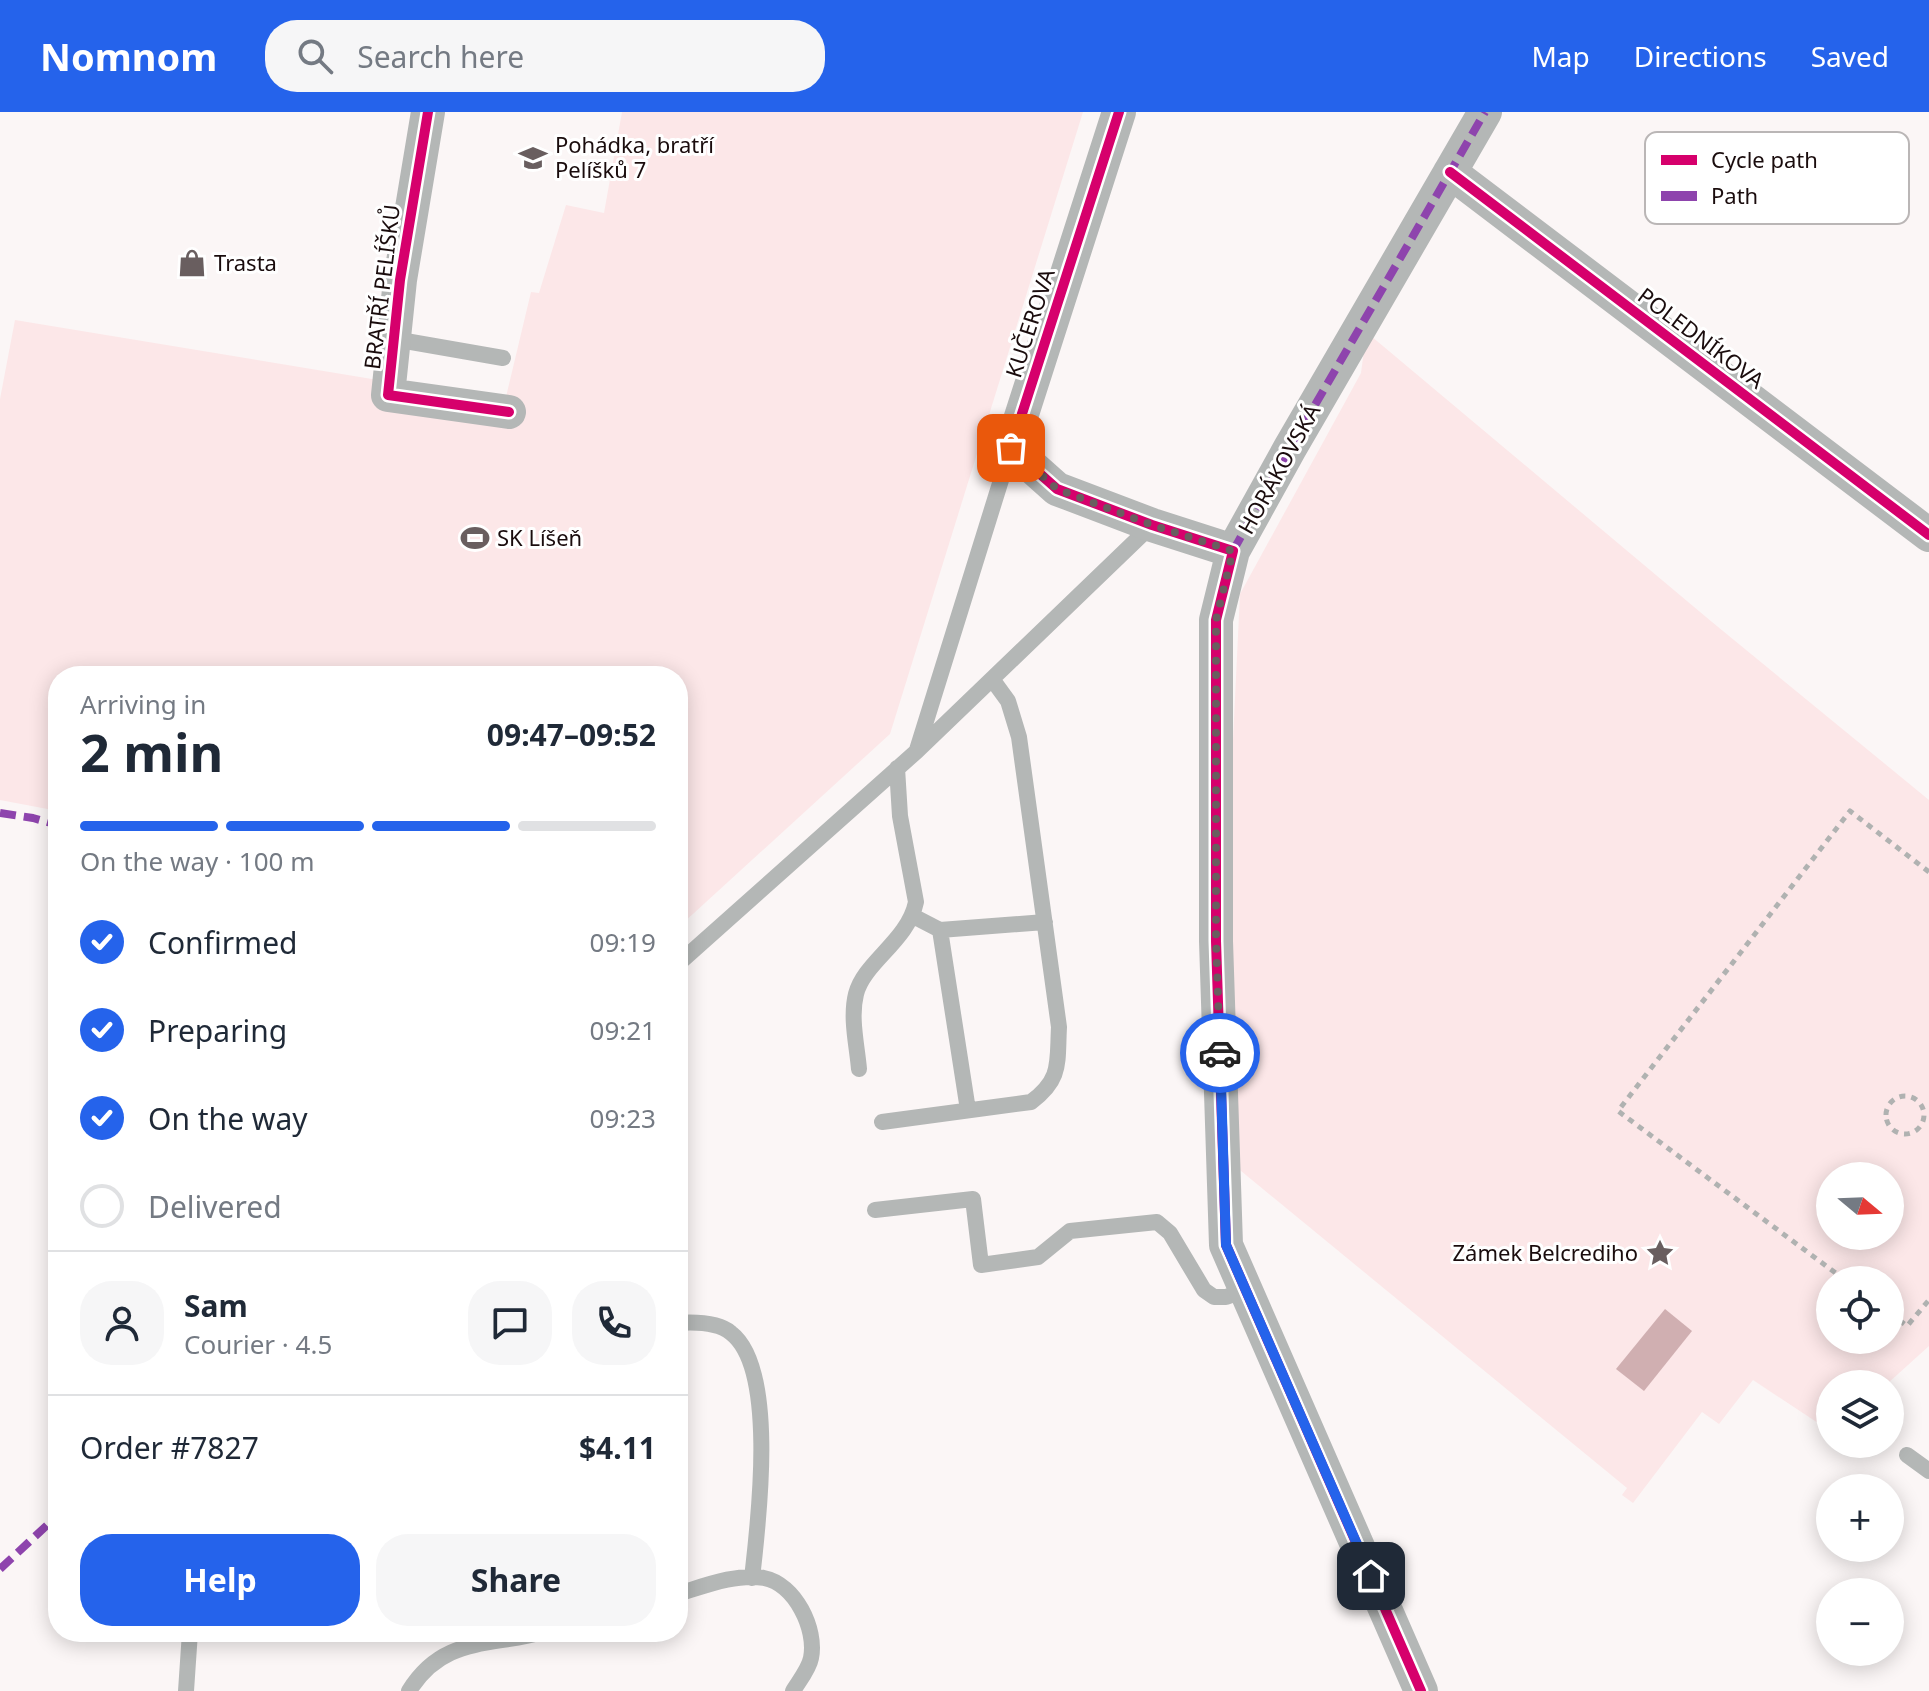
<!DOCTYPE html>
<html lang="en">
<head>
<meta charset="utf-8">
<style>
	:root { --surface:#fff; --page:#f6f6f7; --text:#1f2937; --muted:#747a83; --line:#e0e1e3; --accent:#2563eb }
	body { margin:0; font-family:"Noto Sans",sans-serif; background:var(--page); color:var(--text); height:100vh; display:flex; flex-direction:column; font-size:30px; white-space:nowrap }
	* { box-sizing:border-box; margin:0 }
	p { font-size:26px; color:var(--muted) }
	.icon { flex:none; width:44px; height:44px; fill:none; stroke:currentColor; stroke-width:2; stroke-linecap:round; stroke-linejoin:round }
	.map { position:relative; flex:1; overflow:hidden }
	.drawer { position:absolute; left:48px; top:554px; width:640px; height:976px; display:flex; flex-direction:column; background:var(--surface); border-radius:32px; box-shadow:0 4px 20px #0003 }
	.drawer>* { flex:none }
	.needle { width:52px; rotate:109deg }
	.controls { position:absolute; left:1816px; top:1050px; display:grid; gap:16px }
	.controls a { display:grid; place-items:center; width:88px; height:88px; border-radius:50%; background:var(--surface); box-shadow:0 4px 20px #0003; font-size:40px }
	.pin { position:absolute; display:grid; place-items:center; width:68px; height:68px; color:#fff; margin:-34px; border-radius:16px; box-shadow:0 4px 12px #0006 }
	.courier { position:absolute; display:grid; place-items:center; width:80px; height:80px; margin:-40px; border:6px solid #2563eb; border-radius:50%; background:#fff; color:#222; box-shadow:0 2px 10px #0007 }
	.overview em { font-style:normal; font-weight:700 }
	.overview div { display:flex; flex-direction:column-reverse }
	.overview { display:flex; align-items:center; justify-content:space-between; height:136px; padding:0 32px }
	h1 { font-size:52px; font-weight:700; line-height:60px }
	.bar { display:grid; grid-template-columns:repeat(4,1fr); gap:12px 8px; align-content:center; height:96px; padding:0 32px }
	.bar i { height:10px; border-radius:6px; background:var(--line) }
	.bar .selected { background:var(--accent) }
	.bar p { grid-column:span 4 }
	.line { display:flex; align-items:center; gap:20px; padding:0 32px; border-top:2px solid var(--line) }
	.line div { flex:1 }
	.round { display:grid; place-items:center; flex:none; width:84px; height:84px; border-radius:32px; background:var(--page) }
	ol { padding:0 32px; list-style:none }
	li { display:flex; align-items:center; gap:24px; height:88px }
	li p { margin-inline-start:auto }
	li .icon { padding:8px; border-radius:50%; background:var(--accent); color:#fff; stroke-width:4 }
	li:last-child { color:var(--muted) }
	li i { width:44px; height:44px; border:4px solid var(--line); border-radius:50% }
	.primary-button { display:flex; gap:16px; margin-top:auto; padding:16px 32px }
	.primary-button a { flex:1; height:92px; border-radius:32px; background:var(--accent); color:#fff; font-size:32px; font-weight:700; line-height:92px; text-align:center }
	.primary-button a+a { background:var(--page); color:var(--text) }
	header { display:flex; align-items:center; gap:48px; box-sizing:border-box; height:112px; padding:0 40px; background:var(--accent); color:#fff }
	header strong { font-size:38px }
	nav { display:flex; gap:44px; margin-inline-start:auto; font-size:28px }
	.search { width:560px; height:72px; background:var(--page); display:flex; align-items:center; gap:20px; box-sizing:border-box; padding:0 28px; border-radius:32px; color:var(--muted); font-size:30px }
	.map>svg:first-child { display:block }
	.green { fill:#fce7e8; fill-rule:evenodd }
	.water { fill:#d0afb1 }
	.lines { fill:none; stroke-linecap:round; stroke-linejoin:round }
	.path { stroke:#b0b2b1; stroke-width:5; stroke-dasharray:6 6; stroke-linecap:butt }
	.service { stroke:#b4b7b6; stroke-width:16 }
	.minor { stroke:#b4b7b6; stroke-width:34 }
	.quiet { stroke:#8e44ad; stroke-width:8; stroke-dasharray:16 8; stroke-linecap:butt }
	.cycleway-casing { stroke:#fff; stroke-width:15 }
	.cycleway { stroke:#d6006c; stroke-width:10 }
	.done { stroke:#695e5f; stroke-width:8; stroke-dasharray:0 14.4 }
	.route { stroke:#2563eb; stroke-width:10 }
	.labels { text-anchor:middle; stroke-width:6; stroke-linejoin:round; paint-order:stroke }
	.poi-label { font-size:22px; fill:#1a0c0d; stroke:#fff; text-anchor:start }
	.street-label { font-size:22px; fill:#1a0c0d; stroke:#fff }
	.key { fill:#fff; stroke:#bab6b6; stroke-width:2 }
	.key-label { font-size:22px; fill:#1a0c0d }
</style>
</head>
<body>
<header>
<strong>Nomnom</strong>
<div class="search"><svg class="icon" aria-label="search" viewBox="0 0 24 24"><circle cx="10" cy="10" r="6"/><path d="M15 15l6 6"/></svg>Search here</div>
<nav><a>Map</a><a>Directions</a><a>Saved</a></nav>
</header>
<div class="map">
<svg width="1929" height="1579" viewBox="0 0 1929 1579">
	<rect width="100%" height="100%" fill="#fbf6f6"/>
	<path class="green" d="M622 0H1083L890 622 682 812 678 811V564H58V699L0 688V287L15 208 505 289 531 180 539 181 566 93 604 101Z
		M1371 224 1712 510 1929 688V1234L1887 1272H1830V1319L1753 1268 1719 1312 1702 1300 1633 1391 1622 1383 1627 1376 1235 1054 1227 753 1240 482 1361 261 1365 231ZM1830 1064H1890V1124H1830ZM1830 1168H1890V1228H1830Z"/>
	<path class="water" d="M1665 1197 1692 1219 1644 1279 1616 1257Z"/>
	<g class="lines">
		<path class="path" d="M1886 1003a19 19 0 1 1 38 0a19 19 0 1 1-38 0Z
			M1845 1168 1618 999 1850 699 1929 760
			M1890 1201 1907 1214 1929 1188"/>
		<path class="service" d="M394 227 503 246
			M917 638 1011 336
			M913 804 940 818 1045 810
			M940 818 968 998
			M678 852 917 639 1152 413
			M859 957C857 933 850 906 856 882 864 850 908 829 916 790L900 704 897 656
			M882 1010 1031 990C1062 967 1057 951 1059 915L1019 625 1008 589 992 567
			M875 1098 973 1087 981 1153 1038 1145 1070 1119 1157 1110 1170 1121 1204 1178 1214 1185H1226L1246 1178
			M678 1211C694 1210 718 1210 731 1221 778 1257 758 1413 752 1466
			M1907 1343 1929 1359
			M678 1482C704 1474 737 1461 764 1466 795 1472 817 1517 811 1546 809 1557 799 1569 793 1579
			M186 1579 190 1520
			M409 1579C443 1524 489 1535 543 1520"/>
		<path class="minor" d="M428 0 400 168 388 283 509 300
			M1119 0 1011 336 1057 377 1152 413 1233 439
			M1450 60 1929 423
			M1421 1579 1226 1133 1216 829V508L1233 439 1290 336 1485 0"/>
		<path class="quiet" d="M1233 439 1290 336 1485 0
			M0 701 33 706 58 713
			M0 1457 58 1403"/>
		<defs>
			<path id="cycleway" d="M428 0 400 168 388 283 509 300
				M1119 0 1011 336 1057 377 1152 413 1233 439 1216 508V829L1226 1133 1421 1579
				M1450 60 1929 423"/>
		</defs>
		<use href="#cycleway" class="cycleway-casing"/>
		<use href="#cycleway" class="cycleway"/>
	</g>
	<g class="lines">
		<path class="done" d="M1011 336 1057 377 1152 413 1233 439 1216 508V829L1220 941"/>
		<path class="route" d="M1220 941 1226 1133 1371 1464"/>
	</g>
	<defs>
		<symbol id="school-bare" viewBox="-9 -9 18 18"><path d="M0-5L7-2L0 1L-7-2ZM-4 1L0 2.5L4 1V4Q0 6-4 4Z" fill="#695e5f" stroke="#fff" stroke-width="2.5" paint-order="stroke"/></symbol>
		<symbol id="shop-bare" viewBox="-9 -9 18 18"><path d="M-5-2.5h2.3a2.7 3.5 0 0 1 5.4 0H5L5.5 6h-11ZM-1.5-2.5h3a1.5 2.3 0 0 0-3 0Z" fill="#695e5f" stroke="#fff" stroke-width="2.5" paint-order="stroke"/></symbol>
		<symbol id="stadium-bare" viewBox="-9 -9 18 18"><path d="M0-5a6.5 5 0 1 0 0 10a6.5 5 0 1 0 0-10ZM-3.5-1.8h7v3.6h-7Z" fill="#695e5f" stroke="#fff" stroke-width="2.5" paint-order="stroke"/></symbol>
		<symbol id="sight-bare" viewBox="-9 -9 18 18"><path d="M0-6L1.8-2.2L6-1.7L2.9 1.2L3.7 5.4L0 3.3L-3.7 5.4L-2.9 1.2L-6-1.7L-1.8-2.2Z" fill="#695e5f" stroke="#fff" stroke-width="2.5" paint-order="stroke"/></symbol>
	</defs>
	<g fill-rule="evenodd">
		<use href="#school-bare" x="513" y="26" width="40" height="40"/>
		<use href="#shop-bare" x="172" y="131" width="40" height="40"/>
		<use href="#stadium-bare" x="455" y="406" width="40" height="40"/>
		<use href="#sight-bare" x="1640" y="1121" width="40" height="40"/>
	</g>
	<g class="labels">
		<g class="poi-label">
			<text x="555" y="41">Pohádka, bratří<tspan x="555" dy="25">Pelíšků 7</tspan></text>
			<text x="214" y="159">Trasta</text>
			<text x="497" y="434">SK Líšeň</text>
			<text x="1638" y="1149" text-anchor="end">Zámek Belcrediho</text>
		</g>
		<g class="street-label">
			<text transform="translate(382 175) rotate(-83)" y="8">BRATŘÍ PELÍŠKŮ</text>
			<text transform="translate(1030 211) rotate(-72)" y="8">KUČEROVA</text>
			<text transform="translate(1701 226) rotate(37)" y="8">POLEDNÍKOVA</text>
			<text transform="translate(1279 357) rotate(-61)" y="8">HORÁKOVSKÁ</text>
		</g>
	</g>
	<rect x="1645" y="20" width="264" height="92" rx="12" class="key"/>
	<rect x="1661" y="43" width="36" height="10" fill="#d6006c"/>
	<rect x="1661" y="79" width="36" height="10" fill="#8e44ad"/>
	<g class="key-label">
		<text x="1711" y="56">Cycle path</text>
		<text x="1711" y="92">Path</text>
	</g>
</svg>
<div class="controls">
<a><svg class="needle" viewBox="-14 -14 28 28"><path d="M0-13l5 13h-10z" fill="#e53935"/><path d="M0 13l5-13h-10z" fill="#747a83"/></svg></a>
<a><svg class="icon" aria-label="locate" viewBox="0 0 24 24"><circle cx="12" cy="12" r="6"/><path d="M12 2v4M12 18v4M2 12h4M18 12h4"/></svg></a>
<a><svg class="icon" aria-label="layers" viewBox="0 0 24 24"><path d="M12 4l9 5-9 5-9-5zM3 14l9 5 9-5"/></svg></a>
<a>+</a>
<a>−</a>
</div>
<div class="pin" style="left:1011px;top:336px;background:#ea580c"><svg class="icon" aria-label="bag" viewBox="0 0 24 24"><path d="M5 8h14l-1 12H6zM9 8a3 3 0 0 1 6 0"/></svg></div>
<div class="pin" style="left:1371px;top:1464px;background:#1f2937"><svg class="icon" aria-label="home" viewBox="0 0 24 24"><path d="M3 11l9-7 9 7M6 9v11h12V9"/></svg></div>
<div class="courier" style="left:1220px;top:941px"><svg class="icon" aria-label="car" viewBox="0 0 24 24"><path d="M5 17H2v-5l4-1 3-4h7l3 4 3 1v5h-3M9 17h6M6 11h13"/><circle cx="7" cy="17" r="2"/><circle cx="17" cy="17" r="2"/></svg></div>
<section class="drawer">
<div class="overview"><div><h1>2 min</h1><p>Arriving in</p></div><em>09:47–09:52</em></div>
<div class="bar"><i class="selected"></i><i class="selected"></i><i class="selected"></i><i></i><p>On the way · 100 m</p></div>
<ol>
<li><svg class="icon" aria-label="check" viewBox="0 0 24 24"><path d="M5 12l5 5 9-10"/></svg>Confirmed<p>09:19</p></li>
<li><svg class="icon" aria-label="check" viewBox="0 0 24 24"><path d="M5 12l5 5 9-10"/></svg>Preparing<p>09:21</p></li>
<li><svg class="icon" aria-label="check" viewBox="0 0 24 24"><path d="M5 12l5 5 9-10"/></svg>On the way<p>09:23</p></li>
<li><i></i>Delivered</li>
</ol>
<div class="line" style="height:144px"><a class="round"><svg class="icon" aria-label="person" viewBox="0 0 24 24"><circle cx="12" cy="8" r="4"/><path d="M4 21q1-7 8-7t8 7"/></svg></a><div><b>Sam</b><p>Courier · 4.5</p></div><a class="round"><svg class="icon" aria-label="chat" viewBox="0 0 24 24"><path d="M4 5h16v11H9l-5 4z"/></svg></a><a class="round"><svg class="icon" aria-label="phone" viewBox="0 0 24 24"><path d="M5 4h4l2 5-3 2q2 4 5 5l2-3 5 2v4C11 20 4 13 5 4z"/></svg></a></div>
<div class="line" style="height:104px"><div>Order #7827</div><b>$4.11</b></div>
<div class="primary-button"><a>Help</a><a>Share</a></div>
</section>
</div>
</body>
</html>
